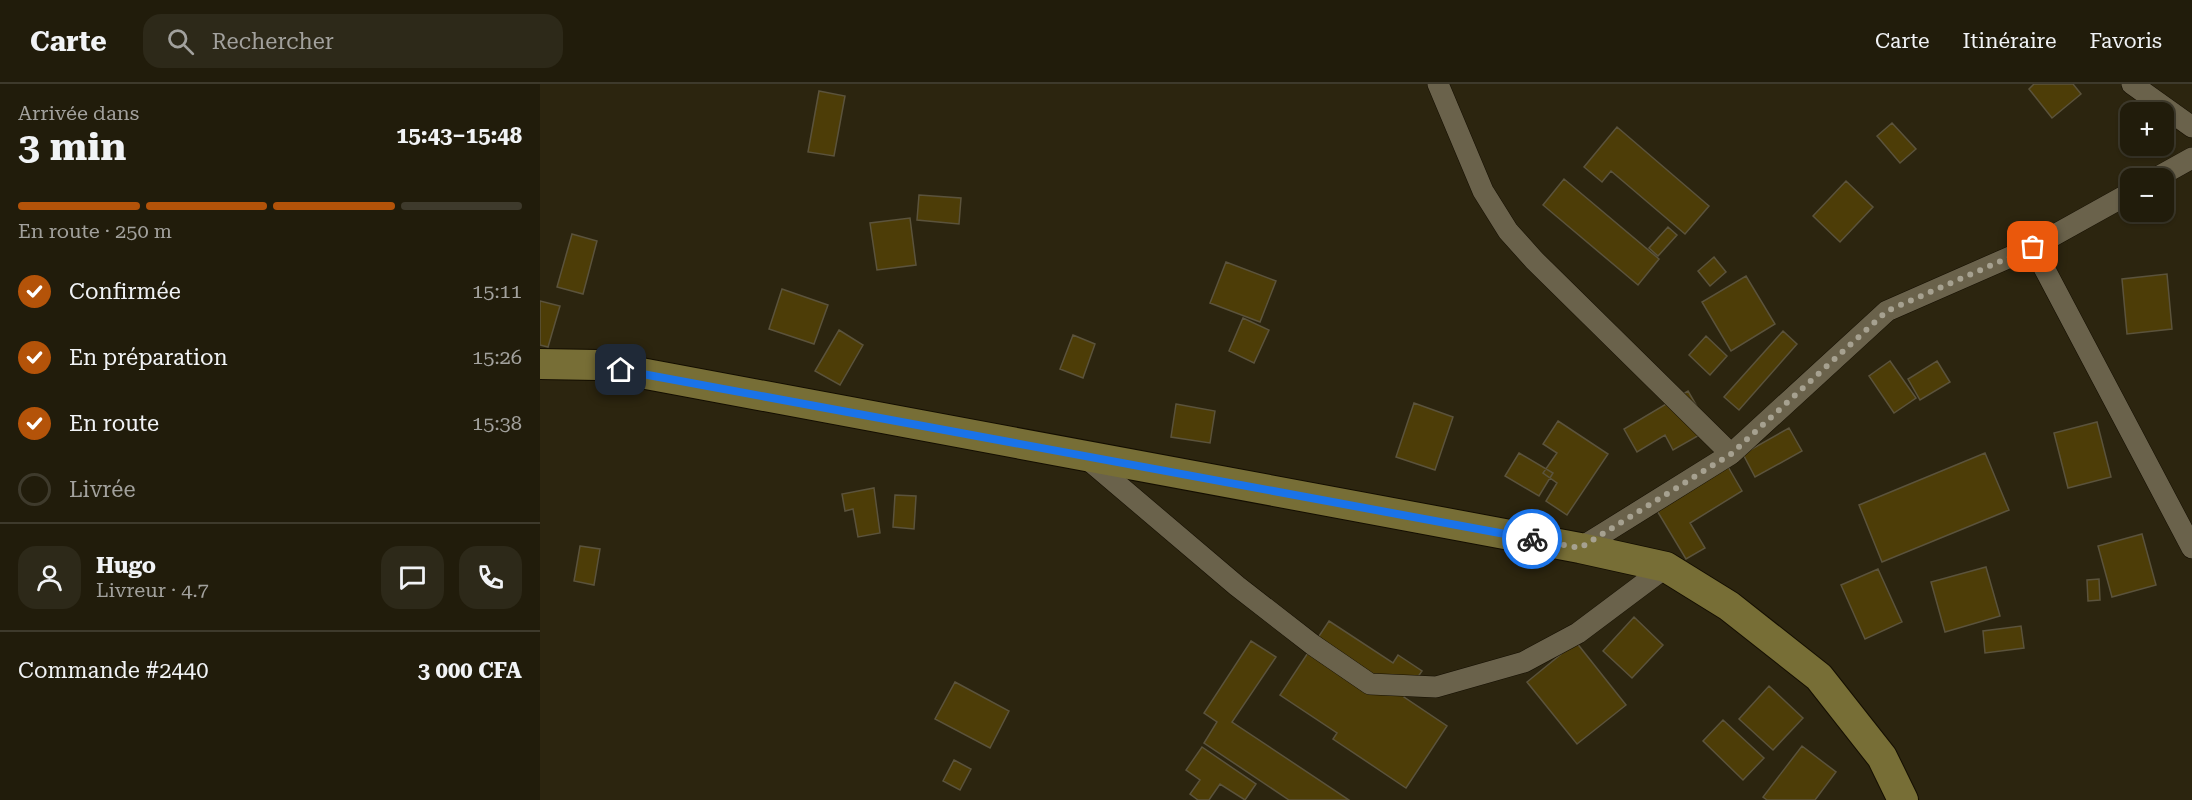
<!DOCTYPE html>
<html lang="fr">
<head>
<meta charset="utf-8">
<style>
	:root { --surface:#211c0b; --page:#2d2919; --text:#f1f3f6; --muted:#a2a19d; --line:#3e3a2c; --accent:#b45309 }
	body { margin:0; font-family:"Roboto Serif",serif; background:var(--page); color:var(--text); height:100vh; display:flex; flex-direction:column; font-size:22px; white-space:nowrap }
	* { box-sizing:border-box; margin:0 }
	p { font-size:20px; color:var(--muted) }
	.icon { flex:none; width:33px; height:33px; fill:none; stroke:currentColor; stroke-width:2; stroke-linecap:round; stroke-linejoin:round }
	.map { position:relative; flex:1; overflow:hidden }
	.sheet { display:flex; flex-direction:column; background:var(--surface); width:540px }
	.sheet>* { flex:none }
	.controls { position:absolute; left:1580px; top:18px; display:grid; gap:12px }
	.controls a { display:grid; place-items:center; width:54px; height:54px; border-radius:12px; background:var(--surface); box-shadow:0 2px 4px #0004,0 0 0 2px var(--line); font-size:30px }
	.pin { position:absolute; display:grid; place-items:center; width:51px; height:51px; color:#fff; margin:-26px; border-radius:12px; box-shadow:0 3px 9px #0006 }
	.courier { position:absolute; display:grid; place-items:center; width:60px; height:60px; margin:-30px; border:4px solid #1a73e8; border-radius:50%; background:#fff; color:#222; box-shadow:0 2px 8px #0007 }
	.headline em { font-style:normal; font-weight:700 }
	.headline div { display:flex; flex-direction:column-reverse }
	.headline { display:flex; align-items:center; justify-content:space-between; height:102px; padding:0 18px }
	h1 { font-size:39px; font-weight:700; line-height:45px }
	.bar { display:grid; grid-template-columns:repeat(4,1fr); gap:9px 6px; align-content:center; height:72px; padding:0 18px }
	.bar i { height:8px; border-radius:4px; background:var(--line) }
	.bar .active { background:var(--accent) }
	.bar p { grid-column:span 4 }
	.line { display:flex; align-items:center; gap:15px; padding:0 18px; border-top:2px solid var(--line) }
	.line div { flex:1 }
	.round { display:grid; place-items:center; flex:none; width:63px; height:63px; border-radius:18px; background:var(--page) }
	ol { padding:0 18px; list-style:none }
	li { display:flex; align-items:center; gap:18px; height:66px }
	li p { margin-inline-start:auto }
	li .icon { padding:6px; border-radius:50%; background:var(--accent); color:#fff; stroke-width:4 }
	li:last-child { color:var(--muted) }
	li i { width:33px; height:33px; border:3px solid var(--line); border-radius:50% }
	header { display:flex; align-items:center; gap:36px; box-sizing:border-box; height:84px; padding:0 30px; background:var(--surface); border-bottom:2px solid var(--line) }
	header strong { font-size:28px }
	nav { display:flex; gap:33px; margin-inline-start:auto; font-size:21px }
	.search { width:420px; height:54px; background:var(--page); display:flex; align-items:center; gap:15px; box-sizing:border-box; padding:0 21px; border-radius:18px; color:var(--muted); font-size:22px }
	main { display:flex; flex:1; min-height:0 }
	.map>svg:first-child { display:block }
	.building { fill:#4d3d07; stroke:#5b533c; stroke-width:1.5 }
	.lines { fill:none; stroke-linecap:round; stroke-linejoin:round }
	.street-casing { stroke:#140e00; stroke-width:22 }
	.secondary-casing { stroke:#140e00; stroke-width:32 }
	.street { stroke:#6a624b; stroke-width:21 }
	.secondary { stroke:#776e36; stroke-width:30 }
	.done { stroke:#a6a190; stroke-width:6; stroke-dasharray:0 10.8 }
	.route { stroke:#1a73e8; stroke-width:8 }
</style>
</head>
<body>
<header>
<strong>Carte</strong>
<div class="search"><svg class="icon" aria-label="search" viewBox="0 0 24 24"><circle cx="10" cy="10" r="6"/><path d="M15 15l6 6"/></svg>Rechercher</div>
<nav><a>Carte</a><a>Itinéraire</a><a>Favoris</a></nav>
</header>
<main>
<section class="sheet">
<div class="headline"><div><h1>3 min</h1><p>Arrivée dans</p></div><em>15:43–15:48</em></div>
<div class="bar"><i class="active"></i><i class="active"></i><i class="active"></i><i></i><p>En route · 250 m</p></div>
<ol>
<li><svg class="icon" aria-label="check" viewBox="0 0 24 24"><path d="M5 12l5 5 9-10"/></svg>Confirmée<p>15:11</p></li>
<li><svg class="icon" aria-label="check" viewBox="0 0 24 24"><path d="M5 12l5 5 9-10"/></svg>En préparation<p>15:26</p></li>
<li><svg class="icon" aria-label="check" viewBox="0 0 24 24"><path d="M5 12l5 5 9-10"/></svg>En route<p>15:38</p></li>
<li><i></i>Livrée</li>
</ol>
<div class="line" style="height:108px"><a class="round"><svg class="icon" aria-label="person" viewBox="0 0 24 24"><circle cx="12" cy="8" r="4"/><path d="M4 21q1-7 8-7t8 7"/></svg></a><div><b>Hugo</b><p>Livreur · 4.7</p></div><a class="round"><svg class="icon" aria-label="chat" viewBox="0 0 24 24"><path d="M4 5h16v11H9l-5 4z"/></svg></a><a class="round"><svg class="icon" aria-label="phone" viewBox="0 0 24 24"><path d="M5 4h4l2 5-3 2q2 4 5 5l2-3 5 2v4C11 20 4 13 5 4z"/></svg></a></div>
<div class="line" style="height:78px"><div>Commande #2440</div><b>3 000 CFA</b></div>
</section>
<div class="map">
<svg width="1652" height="716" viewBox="0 0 1652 716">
	<rect width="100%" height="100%" fill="#2c250f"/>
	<path class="building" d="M1494 0H1533L1541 10 1512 34 1489 5Z
		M279 7 305 12 294 72 268 68Z
		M1352 39 1376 65 1360 79 1337 52Z
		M1077 43 1169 122 1145 150 1071 87 1062 98 1044 83Z
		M1024 95 1119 175 1098 201 1003 121Z
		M1306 97 1333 123 1300 158 1273 132Z
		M379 111 421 114 419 140 377 136Z
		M370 134 376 181 337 186 330 139Z
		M1128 143 1137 151 1118 172 1109 164Z
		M32 150 57 157 43 210 17 203Z
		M1174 173 1186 188 1170 202 1158 187Z
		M686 178 736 197 720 238 670 219Z
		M1627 190 1632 245 1587 250 1582 195Z
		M1206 192 1235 240 1191 267 1162 218Z
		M242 205 288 221 274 260 229 245Z
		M0 217 20 222 8 263 0 261Z
		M703 234 729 246 714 279 689 267Z
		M299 246 323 261 300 301 275 287Z
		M1243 247 1257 260 1199 326 1184 313Z
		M533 251 555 260 543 294 520 285Z
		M1166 252 1187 272 1170 291 1149 271Z
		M1350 277 1376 314 1354 329 1329 292Z
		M1397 277 1410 298 1380 316 1368 295Z
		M1148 307 1170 345 1133 366 1125 351 1097 368 1084 345Z
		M874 319 913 333 895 386 856 373Z
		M636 320 675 327 670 359 631 353Z
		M1018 337 1068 370 1027 431 1006 417 1017 399 1003 389 1017 369 1003 360Z
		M1557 338 1571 393 1528 404 1514 349Z
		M1249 344 1262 367 1215 393 1203 370Z
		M979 369 1013 389 999 412 965 392Z
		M1445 369 1469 426 1342 478 1319 421Z
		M1187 381 1202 407 1150 439 1165 464 1146 475 1116 425Z
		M334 404 340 449 318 453 313 425 305 427 302 410Z
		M355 411 376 412 374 445 353 443Z
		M1602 450 1616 501 1572 513 1558 462Z
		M40 462 60 465 54 501 34 497Z
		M1446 483 1460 532 1405 548 1391 498Z
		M1338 485 1362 538 1325 555 1301 501Z
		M1559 495 1560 516 1548 517 1547 496Z
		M1094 533 1123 561 1092 594 1063 567Z
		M789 537 853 579 858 571 882 587 864 613 907 642 866 704 793 655 797 649 740 611Z
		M1481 542 1484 564 1445 569 1443 547Z
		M711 557 736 573 692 638 809 716H749L664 659 677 638 664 629Z
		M1036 558 1086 621 1037 660 987 598Z
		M415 598 469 627 450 664 395 635Z
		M1229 602 1263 634 1233 666 1199 635Z
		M1183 636 1224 674 1203 696 1163 657Z
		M1262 662 1296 688 1275 716H1227L1223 713Z
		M662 663 716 700 705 716 680 700 669 716H658L650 710 660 696 646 686Z
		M414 676 431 685 420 706 403 697Z"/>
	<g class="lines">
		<defs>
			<path id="street" d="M898 0 943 107 968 147 994 176 1191 370
				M1592 0 1652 43
				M1616 94 1652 74
				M1493 163 1652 464
				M544 372 697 502 773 561 830 600 896 603 984 578 1038 549 1126 483
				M1040 464 1191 370 1347 227 1493 163 1590 109"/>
			<path id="secondary" d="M0 280 58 281 1040 464 1126 483 1189 522 1279 593 1342 673 1363 716"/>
		</defs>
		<use href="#street" class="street-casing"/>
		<use href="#secondary" class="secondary-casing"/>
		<use href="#street" class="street"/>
		<use href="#secondary" class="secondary"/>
	</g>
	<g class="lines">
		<path class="done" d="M992 455 1040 464 1191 370 1347 227 1493 163"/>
		<path class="route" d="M81 286 992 455"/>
	</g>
</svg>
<div class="controls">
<a>+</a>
<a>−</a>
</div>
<div class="pin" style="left:1493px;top:163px;background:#ea580c"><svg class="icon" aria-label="bag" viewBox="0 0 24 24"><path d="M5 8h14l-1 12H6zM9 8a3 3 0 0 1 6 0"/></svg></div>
<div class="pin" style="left:81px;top:286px;background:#1f2937"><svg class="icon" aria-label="home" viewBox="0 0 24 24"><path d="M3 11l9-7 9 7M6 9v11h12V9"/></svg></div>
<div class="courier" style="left:992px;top:455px"><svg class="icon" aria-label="bike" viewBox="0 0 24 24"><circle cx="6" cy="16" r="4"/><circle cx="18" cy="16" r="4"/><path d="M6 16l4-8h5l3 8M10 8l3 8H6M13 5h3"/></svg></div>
</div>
</main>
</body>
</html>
